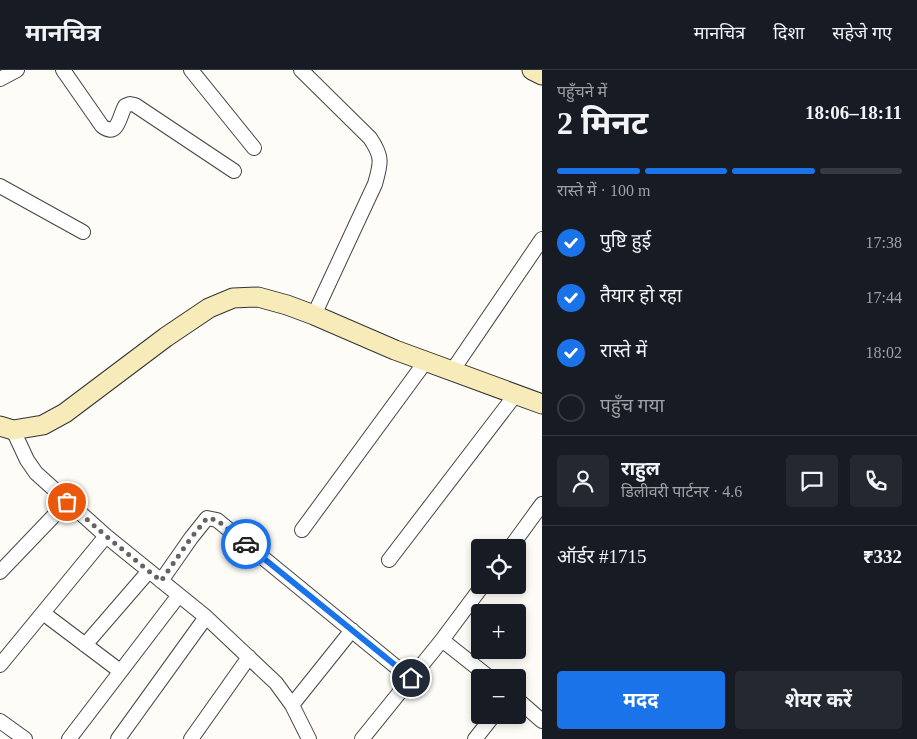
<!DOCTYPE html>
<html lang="hi">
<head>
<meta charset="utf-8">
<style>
	:root { --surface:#171b24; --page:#242831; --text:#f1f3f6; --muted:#9ea1a6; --line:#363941; --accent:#1a73e8 }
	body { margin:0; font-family:"Times New Roman","Noto Sans Devanagari",serif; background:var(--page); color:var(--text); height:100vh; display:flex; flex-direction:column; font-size:19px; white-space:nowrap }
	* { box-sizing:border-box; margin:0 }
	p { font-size:16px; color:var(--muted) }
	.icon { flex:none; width:28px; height:28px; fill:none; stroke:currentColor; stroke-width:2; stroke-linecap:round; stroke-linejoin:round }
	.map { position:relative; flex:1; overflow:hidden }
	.details { display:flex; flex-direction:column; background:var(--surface); width:375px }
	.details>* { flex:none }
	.controls { position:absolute; left:471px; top:469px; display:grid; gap:10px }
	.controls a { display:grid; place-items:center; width:55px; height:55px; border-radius:5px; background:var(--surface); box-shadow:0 2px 8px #0003; font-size:25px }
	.pin { position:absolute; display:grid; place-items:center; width:42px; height:42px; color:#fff; margin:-21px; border:2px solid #fff; border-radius:50%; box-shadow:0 1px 5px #0007 }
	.courier { position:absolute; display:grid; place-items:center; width:50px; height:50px; margin:-25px; border:4px solid #1a73e8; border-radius:50%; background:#fff; color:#222; box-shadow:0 1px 6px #0007 }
	.overview em { font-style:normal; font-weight:700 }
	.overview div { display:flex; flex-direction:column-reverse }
	.overview { display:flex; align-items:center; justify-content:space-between; height:85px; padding:0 15px }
	h1 { font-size:32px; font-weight:700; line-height:38px }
	.bar { display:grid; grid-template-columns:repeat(4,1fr); gap:8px 5px; align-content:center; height:60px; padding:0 15px }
	.bar i { height:6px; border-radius:4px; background:var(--line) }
	.bar .on { background:var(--accent) }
	.bar p { grid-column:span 4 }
	.line { display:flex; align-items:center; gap:12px; padding:0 15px; border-top:1px solid var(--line) }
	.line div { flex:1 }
	.round { display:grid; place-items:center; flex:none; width:52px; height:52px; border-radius:5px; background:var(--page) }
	ol { padding:0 15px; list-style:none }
	li { display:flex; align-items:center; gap:15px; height:55px }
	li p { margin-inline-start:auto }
	li .icon { padding:5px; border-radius:50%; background:var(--accent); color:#fff; stroke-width:4 }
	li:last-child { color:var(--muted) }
	li i { width:28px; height:28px; border:2px solid var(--line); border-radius:50% }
	.action { display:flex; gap:10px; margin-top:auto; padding:10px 15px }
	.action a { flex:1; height:58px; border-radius:5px; background:var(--accent); color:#fff; font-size:20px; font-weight:700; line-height:58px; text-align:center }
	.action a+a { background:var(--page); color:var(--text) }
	header { display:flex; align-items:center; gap:30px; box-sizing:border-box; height:70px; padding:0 25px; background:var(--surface); border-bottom:1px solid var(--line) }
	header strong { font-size:24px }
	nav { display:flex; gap:28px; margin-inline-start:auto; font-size:18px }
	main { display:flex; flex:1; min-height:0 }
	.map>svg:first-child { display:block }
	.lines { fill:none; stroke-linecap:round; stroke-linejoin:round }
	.street-casing { stroke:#444; stroke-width:16 }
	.secondary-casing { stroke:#333; stroke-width:21 }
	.street { stroke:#fff; stroke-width:14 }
	.secondary { stroke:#f6ebb9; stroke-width:19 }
	.done { stroke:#646361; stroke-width:5; stroke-dasharray:0 9 }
	.route { stroke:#1a73e8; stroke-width:6 }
</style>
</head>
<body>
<header>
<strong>मानचित्र</strong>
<nav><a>मानचित्र</a><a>दिशा</a><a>सहेजे गए</a></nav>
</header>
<main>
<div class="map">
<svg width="542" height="669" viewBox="0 0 542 669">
	<rect width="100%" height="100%" fill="#fefcf6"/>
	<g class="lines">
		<defs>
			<path id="street" d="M63 0 102 56C118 68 119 47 125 36L130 34 135 35 234 101
				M191 0 254 78
				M301 0 370 68C383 87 381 93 375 114L314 245
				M0 9 17 0
				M0 116 83 162
				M452 301 542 169
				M13 360 27 390 36 403 106 466 206 547 276 613 292 635 309 669
				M302 460 426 291
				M510 478 542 434
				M389 490 516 324
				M0 502 67 432
				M161 511 191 468 207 448 217 450 411 609
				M43 543 120 601
				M442 570 490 608
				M85 575 149 501
				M0 595 106 466
				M518 630 542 651
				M292 635 352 560
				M0 651 25 669
				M69 669 179 525
				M118 669 206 547
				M191 669 249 587
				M362 669 442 570 483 515
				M475 669 494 645"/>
			<path id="secondary" d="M532 0 542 5
				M0 356 13 360 43 355 65 343 166 267 209 238 233 228 258 227 287 235 314 245 395 280 542 334"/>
		</defs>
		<use href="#street" class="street-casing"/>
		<use href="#secondary" class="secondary-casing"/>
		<use href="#street" class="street"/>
		<use href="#secondary" class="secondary"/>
	</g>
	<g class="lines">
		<path class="done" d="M67 432 106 466 161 511 191 468 207 448 217 450 246 474"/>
		<path class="route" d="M246 474 411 608"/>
	</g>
</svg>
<div class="controls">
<a><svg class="icon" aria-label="locate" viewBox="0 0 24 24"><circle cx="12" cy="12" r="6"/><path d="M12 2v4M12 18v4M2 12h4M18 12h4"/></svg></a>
<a>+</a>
<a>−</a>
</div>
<div class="pin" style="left:67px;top:432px;background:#ea580c"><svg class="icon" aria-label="bag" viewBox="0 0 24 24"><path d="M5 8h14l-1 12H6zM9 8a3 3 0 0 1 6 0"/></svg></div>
<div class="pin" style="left:411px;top:608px;background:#1f2937"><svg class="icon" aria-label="home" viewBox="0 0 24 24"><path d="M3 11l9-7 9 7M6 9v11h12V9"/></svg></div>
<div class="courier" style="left:246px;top:474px"><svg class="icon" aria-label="car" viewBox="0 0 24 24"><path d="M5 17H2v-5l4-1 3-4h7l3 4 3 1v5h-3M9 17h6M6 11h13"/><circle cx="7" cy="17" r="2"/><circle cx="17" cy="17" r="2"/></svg></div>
</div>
<section class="details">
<div class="overview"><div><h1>2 मिनट</h1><p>पहुँचने में</p></div><em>18:06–18:11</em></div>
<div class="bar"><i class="on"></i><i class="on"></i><i class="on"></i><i></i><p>रास्ते में · 100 m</p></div>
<ol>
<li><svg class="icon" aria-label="check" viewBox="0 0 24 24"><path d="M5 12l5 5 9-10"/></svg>पुष्टि हुई<p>17:38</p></li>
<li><svg class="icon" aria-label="check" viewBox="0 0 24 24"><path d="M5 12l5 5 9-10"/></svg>तैयार हो रहा<p>17:44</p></li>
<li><svg class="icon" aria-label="check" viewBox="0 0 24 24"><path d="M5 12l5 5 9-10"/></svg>रास्ते में<p>18:02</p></li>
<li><i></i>पहुँच गया</li>
</ol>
<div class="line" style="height:90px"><a class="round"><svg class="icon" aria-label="person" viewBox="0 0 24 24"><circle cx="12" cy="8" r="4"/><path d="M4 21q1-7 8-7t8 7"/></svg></a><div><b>राहुल</b><p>डिलीवरी पार्टनर · 4.6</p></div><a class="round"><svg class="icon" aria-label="chat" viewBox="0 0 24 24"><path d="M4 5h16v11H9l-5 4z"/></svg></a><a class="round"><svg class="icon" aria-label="phone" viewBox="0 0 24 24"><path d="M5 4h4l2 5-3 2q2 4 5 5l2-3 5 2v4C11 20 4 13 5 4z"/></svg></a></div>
<div class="line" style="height:65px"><div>ऑर्डर #1715</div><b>₹332</b></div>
<div class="action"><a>मदद</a><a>शेयर करें</a></div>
</section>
</main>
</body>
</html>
